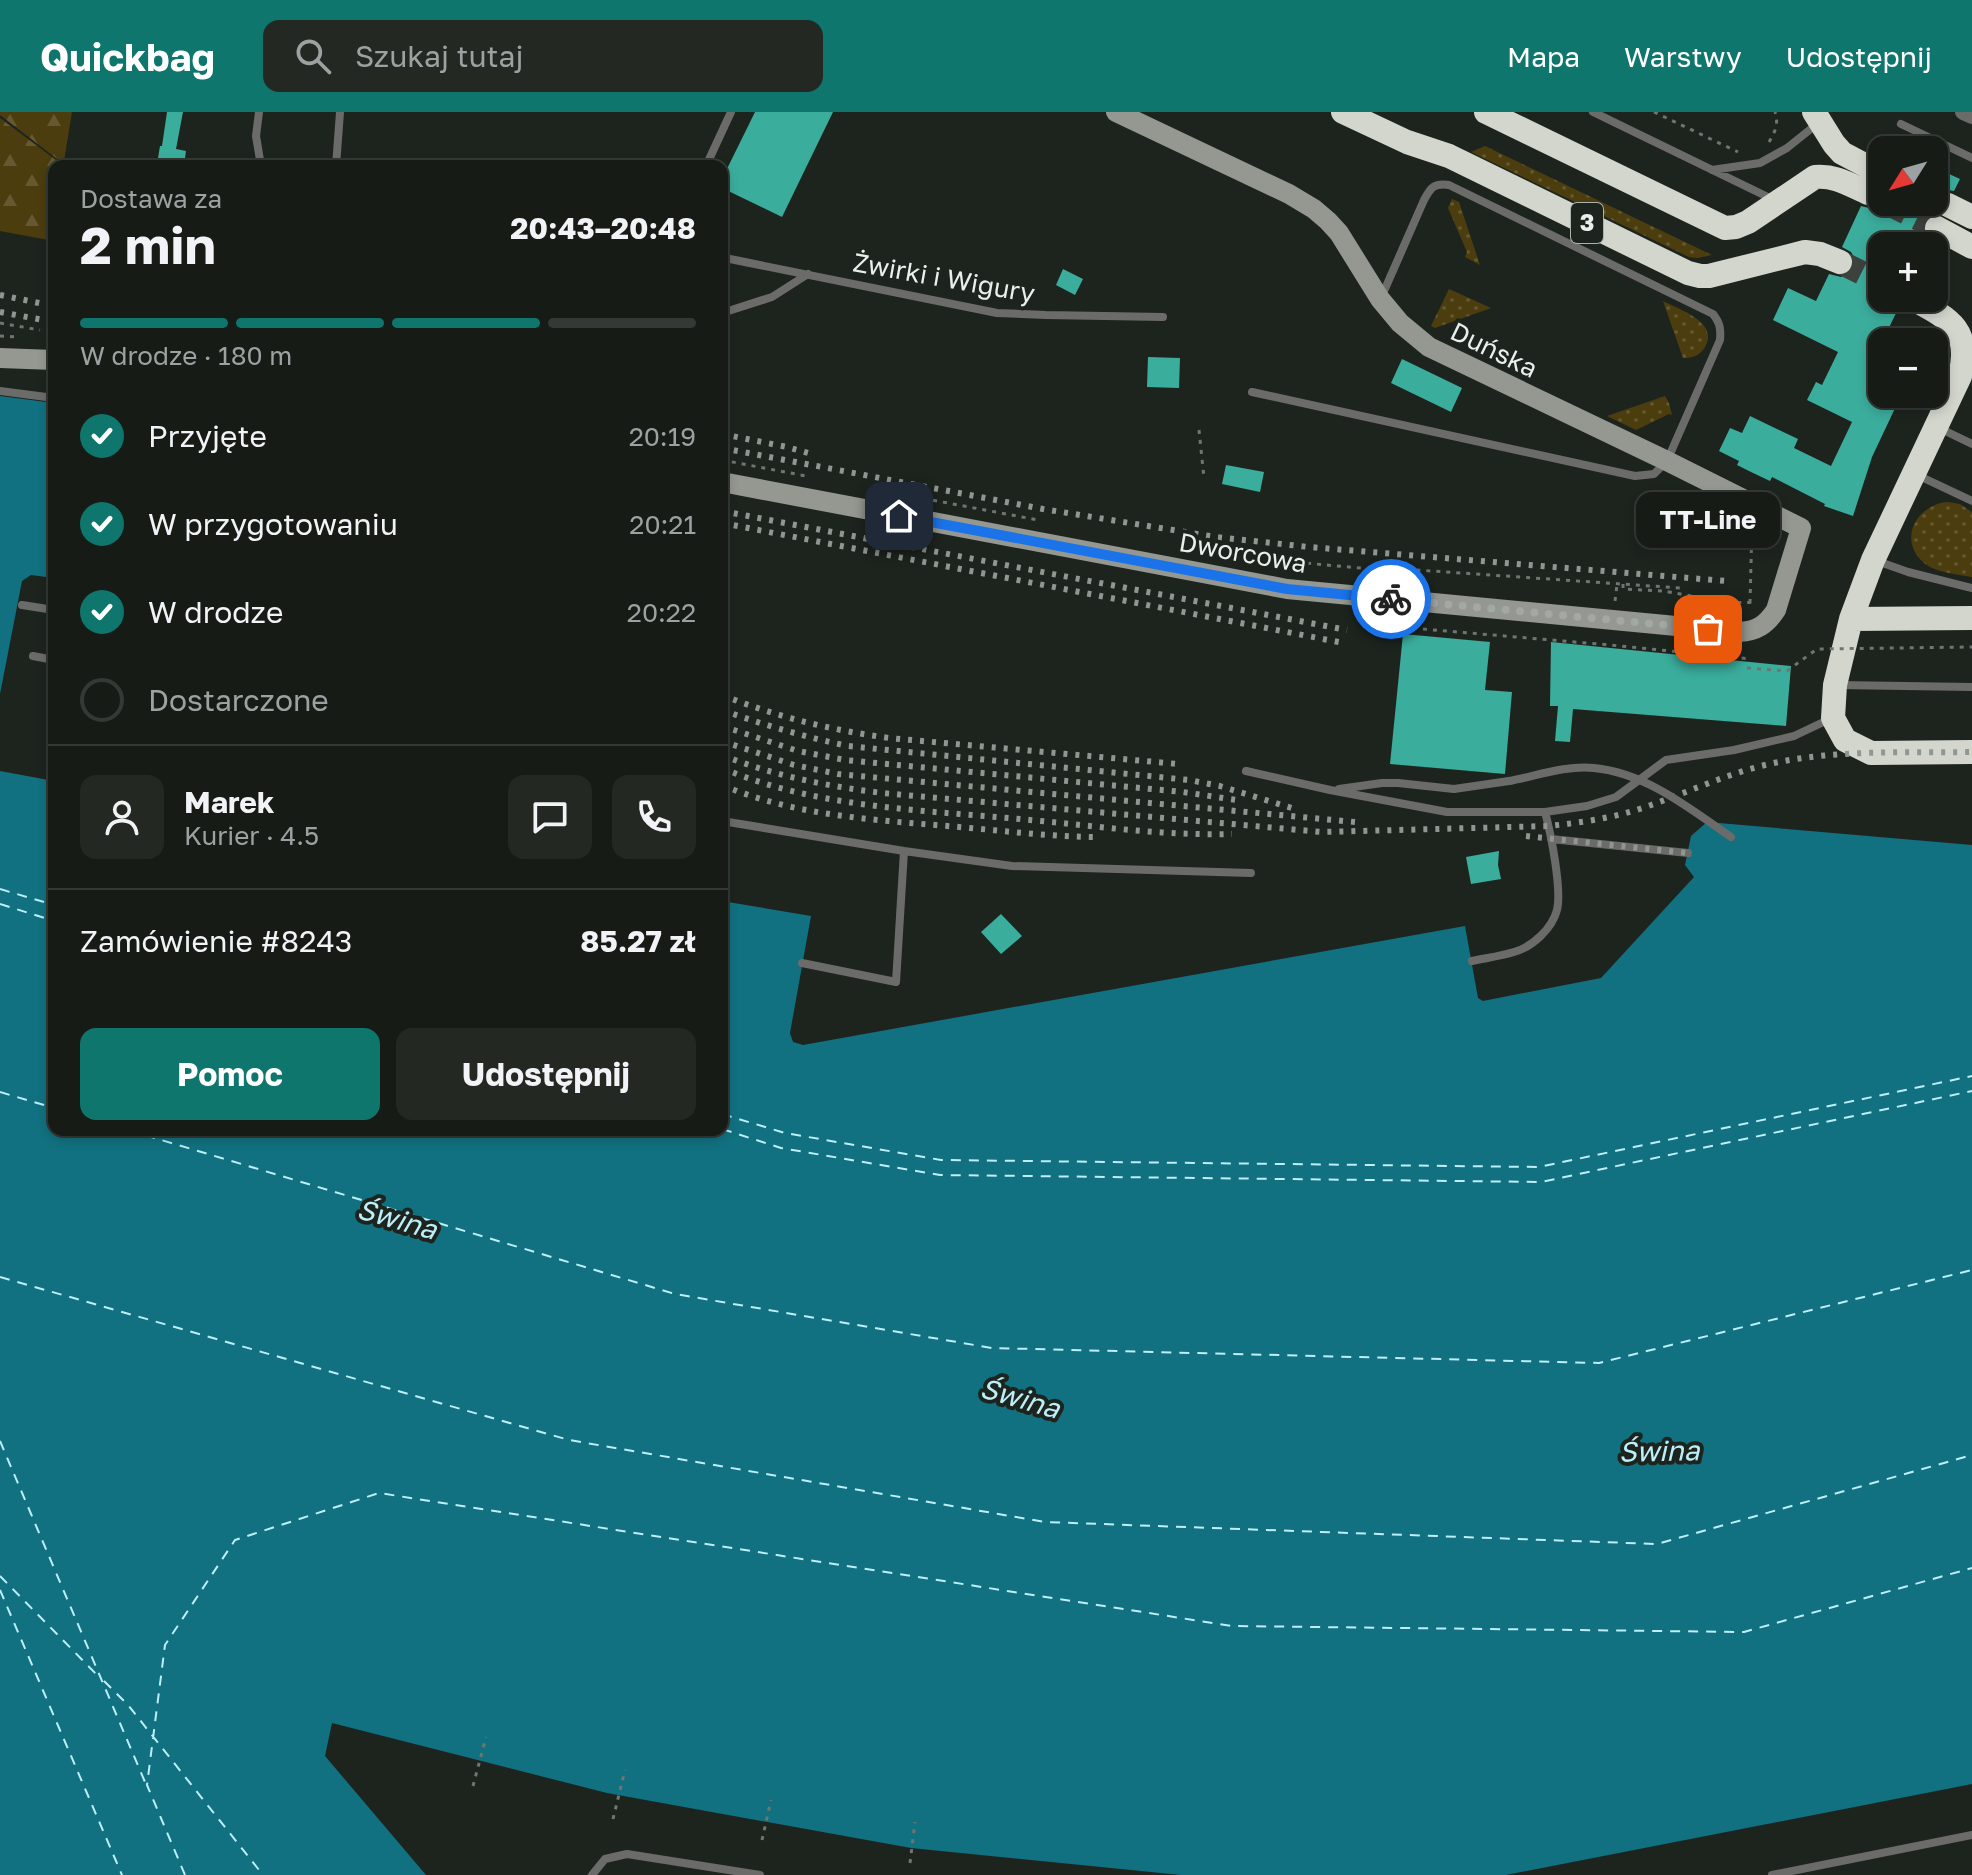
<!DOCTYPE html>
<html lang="pl">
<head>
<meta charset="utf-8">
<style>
	:root { --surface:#161b16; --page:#232823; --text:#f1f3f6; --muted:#9ea1a1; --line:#353935; --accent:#0f766e }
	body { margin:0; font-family:"Golos Text",sans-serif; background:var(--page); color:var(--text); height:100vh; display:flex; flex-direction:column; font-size:30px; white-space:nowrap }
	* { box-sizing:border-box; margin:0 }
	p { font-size:26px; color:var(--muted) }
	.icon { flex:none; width:44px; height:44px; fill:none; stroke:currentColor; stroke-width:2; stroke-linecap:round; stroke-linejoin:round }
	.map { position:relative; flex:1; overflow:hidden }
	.drawer { position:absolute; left:48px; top:48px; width:680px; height:976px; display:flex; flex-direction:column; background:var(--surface); border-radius:16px; box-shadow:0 4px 12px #0003,0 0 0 2px var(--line) }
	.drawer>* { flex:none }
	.needle { width:52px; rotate:233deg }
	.fabs { position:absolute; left:1868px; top:24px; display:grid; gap:16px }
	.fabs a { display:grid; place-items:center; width:80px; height:80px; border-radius:16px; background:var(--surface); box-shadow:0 4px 12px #0003,0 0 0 2px var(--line); font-size:40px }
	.pin { position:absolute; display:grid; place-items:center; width:68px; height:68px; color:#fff; margin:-34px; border-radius:16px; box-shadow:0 4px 12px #0006 }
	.courier { position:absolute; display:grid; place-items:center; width:80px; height:80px; margin:-40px; border:6px solid #1a73e8; border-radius:50%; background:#fff; color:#222; box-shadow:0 2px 10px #0007 }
	.bubble { position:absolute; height:56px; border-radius:16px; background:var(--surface); box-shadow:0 4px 12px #0003,0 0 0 2px var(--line); font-size:26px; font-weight:700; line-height:56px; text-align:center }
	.head em { font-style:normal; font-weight:700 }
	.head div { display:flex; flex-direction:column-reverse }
	.head { display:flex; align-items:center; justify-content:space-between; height:136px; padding:0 32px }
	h1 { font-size:52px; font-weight:700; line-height:60px }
	.bar { display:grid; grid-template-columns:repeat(4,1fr); gap:12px 8px; align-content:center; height:96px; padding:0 32px }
	.bar i { height:10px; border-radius:6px; background:var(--line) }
	.bar .selected { background:var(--accent) }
	.bar p { grid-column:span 4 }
	.line { display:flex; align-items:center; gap:20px; padding:0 32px; border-top:2px solid var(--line) }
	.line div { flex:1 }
	.round { display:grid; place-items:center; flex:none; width:84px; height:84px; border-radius:16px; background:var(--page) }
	ol { padding:0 32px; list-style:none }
	li { display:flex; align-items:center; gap:24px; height:88px }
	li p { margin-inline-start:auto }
	li .icon { padding:8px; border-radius:50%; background:var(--accent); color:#fff; stroke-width:4 }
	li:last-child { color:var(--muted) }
	li i { width:44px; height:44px; border:4px solid var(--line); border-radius:50% }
	.button { display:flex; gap:16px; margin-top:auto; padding:16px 32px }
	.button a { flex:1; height:92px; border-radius:16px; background:var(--accent); color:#fff; font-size:32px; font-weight:700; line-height:92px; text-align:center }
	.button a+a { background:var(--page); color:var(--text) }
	header { display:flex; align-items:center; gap:48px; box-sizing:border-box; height:112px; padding:0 40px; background:var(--accent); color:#fff }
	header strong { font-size:38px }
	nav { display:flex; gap:44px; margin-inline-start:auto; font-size:28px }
	.search { width:560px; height:72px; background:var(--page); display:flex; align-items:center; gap:20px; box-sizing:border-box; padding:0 28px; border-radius:16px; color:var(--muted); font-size:30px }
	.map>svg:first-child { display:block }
	.grass { fill:url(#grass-dots) }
	.forest { fill:url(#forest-firs) }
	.water { fill:#117180 }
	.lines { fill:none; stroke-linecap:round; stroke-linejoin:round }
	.ferry { stroke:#bceff9; stroke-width:2; stroke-dasharray:10 8; stroke-linecap:butt }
	.building { fill:#3bad9c }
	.highway-tunnel { stroke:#3c423d; stroke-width:24; stroke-dasharray:24 12; stroke-linecap:butt }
	.path { stroke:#6f7570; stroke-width:3; stroke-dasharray:4 6; stroke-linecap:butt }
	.lane { stroke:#6b6c69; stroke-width:8 }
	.street { stroke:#6b6c69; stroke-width:16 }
	.secondary { stroke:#959791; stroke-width:20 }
	.highway { stroke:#d3d6cd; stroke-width:24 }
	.rail { stroke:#909691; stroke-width:6; stroke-dasharray:4 8; stroke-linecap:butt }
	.path-bridge { stroke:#6f7570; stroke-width:3; stroke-dasharray:4 6; stroke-linecap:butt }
	.lane-bridge { stroke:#6b6c69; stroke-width:8 }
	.done { stroke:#a2a8a3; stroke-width:8; stroke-dasharray:0 14.4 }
	.route { stroke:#1a73e8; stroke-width:10 }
	.labels { text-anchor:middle; stroke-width:8; stroke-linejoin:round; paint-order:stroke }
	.shield { fill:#1d241e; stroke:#acb2ae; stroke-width:2 }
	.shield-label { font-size:24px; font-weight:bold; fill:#eaefeb }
	.street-label { font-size:26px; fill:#eaefeb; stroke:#1d241e }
	.water-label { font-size:28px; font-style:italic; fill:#bceff9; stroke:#1d241e }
</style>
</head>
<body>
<header>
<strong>Quickbag</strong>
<div class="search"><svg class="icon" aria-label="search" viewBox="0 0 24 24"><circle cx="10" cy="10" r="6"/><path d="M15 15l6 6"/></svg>Szukaj tutaj</div>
<nav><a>Mapa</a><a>Warstwy</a><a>Udostępnij</a></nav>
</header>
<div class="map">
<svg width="1972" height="1763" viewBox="0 0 1972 1763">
	<defs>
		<pattern id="grass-dots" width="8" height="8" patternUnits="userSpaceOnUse" patternTransform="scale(2)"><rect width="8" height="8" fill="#4c3d0f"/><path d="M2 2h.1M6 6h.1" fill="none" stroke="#665932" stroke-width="1.8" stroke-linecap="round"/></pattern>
		<pattern id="forest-firs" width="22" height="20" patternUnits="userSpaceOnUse" patternTransform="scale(2)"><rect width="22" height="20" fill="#4c3d0f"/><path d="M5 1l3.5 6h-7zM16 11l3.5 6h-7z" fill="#665932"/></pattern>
	</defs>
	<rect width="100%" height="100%" fill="#1d241e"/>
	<path class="grass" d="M1485 34 1712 143 1697 146 1689 145 1471 40Z
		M1452 87 1459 90 1480 153 1465 145 1467 140 1448 96Z
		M1449 177 1491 196 1435 216 1431 214Z
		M1663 189C1680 198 1719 210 1705 235 1700 244 1692 246 1683 246Z
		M1665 284 1669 291 1672 303 1669 302 1636 318 1607 304Z
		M1948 390 1960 392 1972 400V465C1957 462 1935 461 1923 450 1897 426 1918 392 1948 390Z"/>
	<path class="forest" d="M0 0H72L64 49 61 50 0 3Z
		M0 6 60 51V54H54V129L0 119Z"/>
	<path class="water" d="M0 284 54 291V466L31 463 22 469 0 582Z
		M0 659 54 669V1018H722V789L811 804 790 921 793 930 803 933 1465 814 1478 886 1483 889 1601 866 1694 765 1685 753 1691 724 1707 710 1972 733V1672L1506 1763H1181L911 1736 607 1681 332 1611 325 1644 426 1763H0Z"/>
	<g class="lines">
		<path class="ferry" d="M0 777 54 793
			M0 792 54 809
			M0 980 54 996
			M722 1002 785 1021 941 1048 1539 1055 1972 964
			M722 1017 781 1036 940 1063 1541 1070 1972 979
			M128 1018 675 1182 992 1236 1599 1251 1972 1158
			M0 1165 569 1328 1045 1410 1657 1432 1972 1343
			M0 1329 145 1670
			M0 1464 99 1565
			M0 1478 122 1763
			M104 1569 128 1593 263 1763
			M185 1763 147 1673 165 1533 235 1428 379 1381 1232 1514 1744 1520 1972 1456"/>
	</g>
	<path class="building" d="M167 0H183L176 37 186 39 184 54H159L157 52 160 34H162Z
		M755 0H833L782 105 722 76V67Z
		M1934 55 1960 67 1954 79 1948 78 1940 80 1934 89Z
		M1882 86V90H1934L1936 101 1929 104 1924 108 1922 116 1924 123 1930 129 1928 134H1882V186H1896L1899 195 1882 230V244L1867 275 1898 290 1872 345 1853 404 1824 394 1825 392 1772 365 1770 369 1751 360 1737 353 1739 349 1719 339 1730 316 1742 321 1750 304 1798 327 1794 336 1831 354 1852 310 1807 288 1816 270 1822 273 1838 240 1773 208 1788 176 1816 189 1829 162 1841 165 1850 161 1854 155 1855 147 1851 140 1842 135 1861 94 1869 96 1876 94Z
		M1063 157 1083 167 1075 183 1056 173Z
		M1148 245 1180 246 1179 276 1147 275Z
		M1402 247 1462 276 1451 300 1391 271Z
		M1226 353 1264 360 1260 380 1222 372Z
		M1403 522 1490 530 1485 578 1512 580 1505 662 1390 652Z
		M1551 530 1791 554 1786 614 1573 597 1570 630 1555 629 1558 594H1550Z
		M1499 739 1498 753 1501 767 1471 772 1466 745Z
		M1001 802 1022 824 1001 842 981 820Z"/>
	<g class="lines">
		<path class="highway-tunnel" d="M1885 90 1937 116
			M1840 150 1882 171"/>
		<path class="path" d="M1654 0 1738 40
			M1769 30C1775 20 1779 12 1775 0
			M0 211 40 218
			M0 224 20 225
			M1199 318 1204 366
			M722 348 806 364
			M884 379 1038 408
			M1198 438 1227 444 1382 458 1388 456 1680 476
			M1623 472V477C1636 478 1649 478 1662 479 1685 482 1738 495 1757 489
			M1615 489 1617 473
			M1750 491 1752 413
			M1358 503 1364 512 1610 533 1751 547
			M473 1674 486 1625
			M613 1707 625 1658
			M762 1728 771 1688
			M910 1751 915 1710"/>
		<path class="lane" d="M259 0 256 24 261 54
			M1593 0 1772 87
			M1901 12 1972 46
			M207 51H259
			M336 54 340 0
			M706 54 731 0
			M1712 58 1760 51 1787 36 1817 12
			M722 143 730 147 997 201 1046 203 1163 205
			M722 201 772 185 808 162
			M0 279 54 286
			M1252 280 1635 364 1654 362 1667 349 1720 228C1721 217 1720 211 1713 202L1449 73C1434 71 1431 75 1424 88L1381 186
			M1937 315 1972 332
			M1915 362 1972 389
			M1877 449 1908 460 1972 476
			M22 493 54 498
			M33 544 54 548
			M1837 573 1972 575
			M1246 659 1330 678 1447 700H1545L1587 694 1616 685 1666 648 1734 638 1794 624 1832 606
			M1339 677 1382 671H1398L1454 677 1509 669
			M722 709 904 739 1012 754 1251 761
			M1551 727 1688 741
			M1472 849C1486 846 1501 844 1514 840 1532 835 1552 817 1557 798 1562 778 1551 722 1545 700
			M802 851 896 870 904 739
			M592 1763 605 1747 627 1742 760 1763
			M1772 1763 1972 1723"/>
		<path class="street" d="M1963 0 1972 4"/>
		<path class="secondary" d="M0 246 54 248
			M722 370 1287 477 1739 520C1757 519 1766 513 1776 498L1801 416 1667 349 1429 235 1400 211 1380 187 1339 121 1328 109 1314 97 1289 82 1116 0"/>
		<path class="highway" d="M1343 0 1407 30 1449 44 1688 161 1700 164H1709L1805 140 1820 142 1840 150
			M1486 0 1725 116 1736 115 1748 110 1815 65C1835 63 1850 73 1868 81
			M1814 0 1834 32 1842 41 1878 60
			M1948 93 1972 105
			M1937 116 1972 135
			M1972 506 1851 507 1835 573 1833 606 1845 628 1871 641 1972 640
			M1851 507 1873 448 1960 264C1972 216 1948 206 1911 186"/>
		<path class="rail" d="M0 183 54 194
			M0 200 54 210
			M722 322 787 335 815 343
			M722 336 1043 397 1216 425 1309 435 1726 469
			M722 399 1347 518
			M722 411 1344 531
			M722 583C777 605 831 618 889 626L1178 652
			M722 598C764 613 805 625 848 634L1189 668 1220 674 1295 697
			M722 614 798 639 845 648 1183 680 1243 689
			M722 629 794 653 838 662 1355 710
			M722 643C774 664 827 674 882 681L1322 720 1549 714C1577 711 1606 707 1633 699 1678 685 1720 664 1765 653 1833 637 1903 641 1972 640
			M722 656C818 697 927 698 1030 708 1097 714 1164 724 1232 722
			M722 673C797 705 879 708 959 715 1006 719 1053 725 1100 725
			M1526 724 1688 741"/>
		<path class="path-bridge" d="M1747 556 1787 559 1817 537 1972 535"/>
		<path class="lane-bridge" d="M1509 669C1536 664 1566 653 1594 656 1646 661 1689 696 1731 725"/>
	</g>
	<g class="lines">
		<path class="done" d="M1391 487 1708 517"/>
		<path class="route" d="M899 404 1287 477 1391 487"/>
	</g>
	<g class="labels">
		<rect class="shield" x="1571" y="91" width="32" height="40" rx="6"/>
		<g class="shield-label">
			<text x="1587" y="119">3</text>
		</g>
		<g class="street-label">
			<text transform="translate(944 166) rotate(10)" y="9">Żwirki i Wigury</text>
			<text transform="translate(1494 238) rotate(26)" y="9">Duńska</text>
			<text transform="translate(1243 441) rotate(10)" y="9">Dworcowa</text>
		</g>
		<g class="water-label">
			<text transform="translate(397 1107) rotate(16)" y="10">Świna</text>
			<text transform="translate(1020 1286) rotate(16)" y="10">Świna</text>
			<text transform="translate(1659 1339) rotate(-1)" y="10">Świna</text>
		</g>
	</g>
</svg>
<div class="fabs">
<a><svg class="needle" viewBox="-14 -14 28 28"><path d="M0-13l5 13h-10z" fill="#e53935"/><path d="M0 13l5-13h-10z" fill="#9ea1a1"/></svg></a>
<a>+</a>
<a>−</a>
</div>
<div class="pin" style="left:1708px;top:517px;background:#ea580c"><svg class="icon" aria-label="bag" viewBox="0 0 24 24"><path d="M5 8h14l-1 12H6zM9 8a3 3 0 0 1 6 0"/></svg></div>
<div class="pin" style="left:899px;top:404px;background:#1f2937"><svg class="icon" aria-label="home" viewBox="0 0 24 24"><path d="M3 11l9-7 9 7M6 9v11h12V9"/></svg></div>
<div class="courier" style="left:1391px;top:487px"><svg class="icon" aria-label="bike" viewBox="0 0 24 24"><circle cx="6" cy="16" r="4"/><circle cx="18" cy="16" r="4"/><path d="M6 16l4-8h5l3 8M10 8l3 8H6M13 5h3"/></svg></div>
<div class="bubble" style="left:1636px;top:380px;width:144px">TT-Line</div>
<section class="drawer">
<div class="head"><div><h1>2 min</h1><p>Dostawa za</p></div><em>20:43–20:48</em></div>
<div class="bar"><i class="selected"></i><i class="selected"></i><i class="selected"></i><i></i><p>W drodze · 180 m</p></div>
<ol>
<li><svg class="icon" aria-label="check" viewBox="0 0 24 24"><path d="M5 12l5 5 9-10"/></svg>Przyjęte<p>20:19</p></li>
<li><svg class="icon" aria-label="check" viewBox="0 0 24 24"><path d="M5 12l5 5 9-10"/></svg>W przygotowaniu<p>20:21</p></li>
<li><svg class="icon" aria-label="check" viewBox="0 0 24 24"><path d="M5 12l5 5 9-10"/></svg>W drodze<p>20:22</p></li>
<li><i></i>Dostarczone</li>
</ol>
<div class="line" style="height:144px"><a class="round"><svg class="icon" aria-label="person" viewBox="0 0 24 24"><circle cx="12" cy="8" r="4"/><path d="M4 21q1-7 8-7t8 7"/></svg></a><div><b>Marek</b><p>Kurier · 4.5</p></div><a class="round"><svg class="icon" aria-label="chat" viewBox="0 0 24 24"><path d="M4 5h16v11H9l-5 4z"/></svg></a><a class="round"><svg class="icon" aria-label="phone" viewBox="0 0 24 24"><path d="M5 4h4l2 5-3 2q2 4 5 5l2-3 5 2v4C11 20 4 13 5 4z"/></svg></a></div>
<div class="line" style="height:104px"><div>Zamówienie #8243</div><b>85.27 zł</b></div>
<div class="button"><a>Pomoc</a><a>Udostępnij</a></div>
</section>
</div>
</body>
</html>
